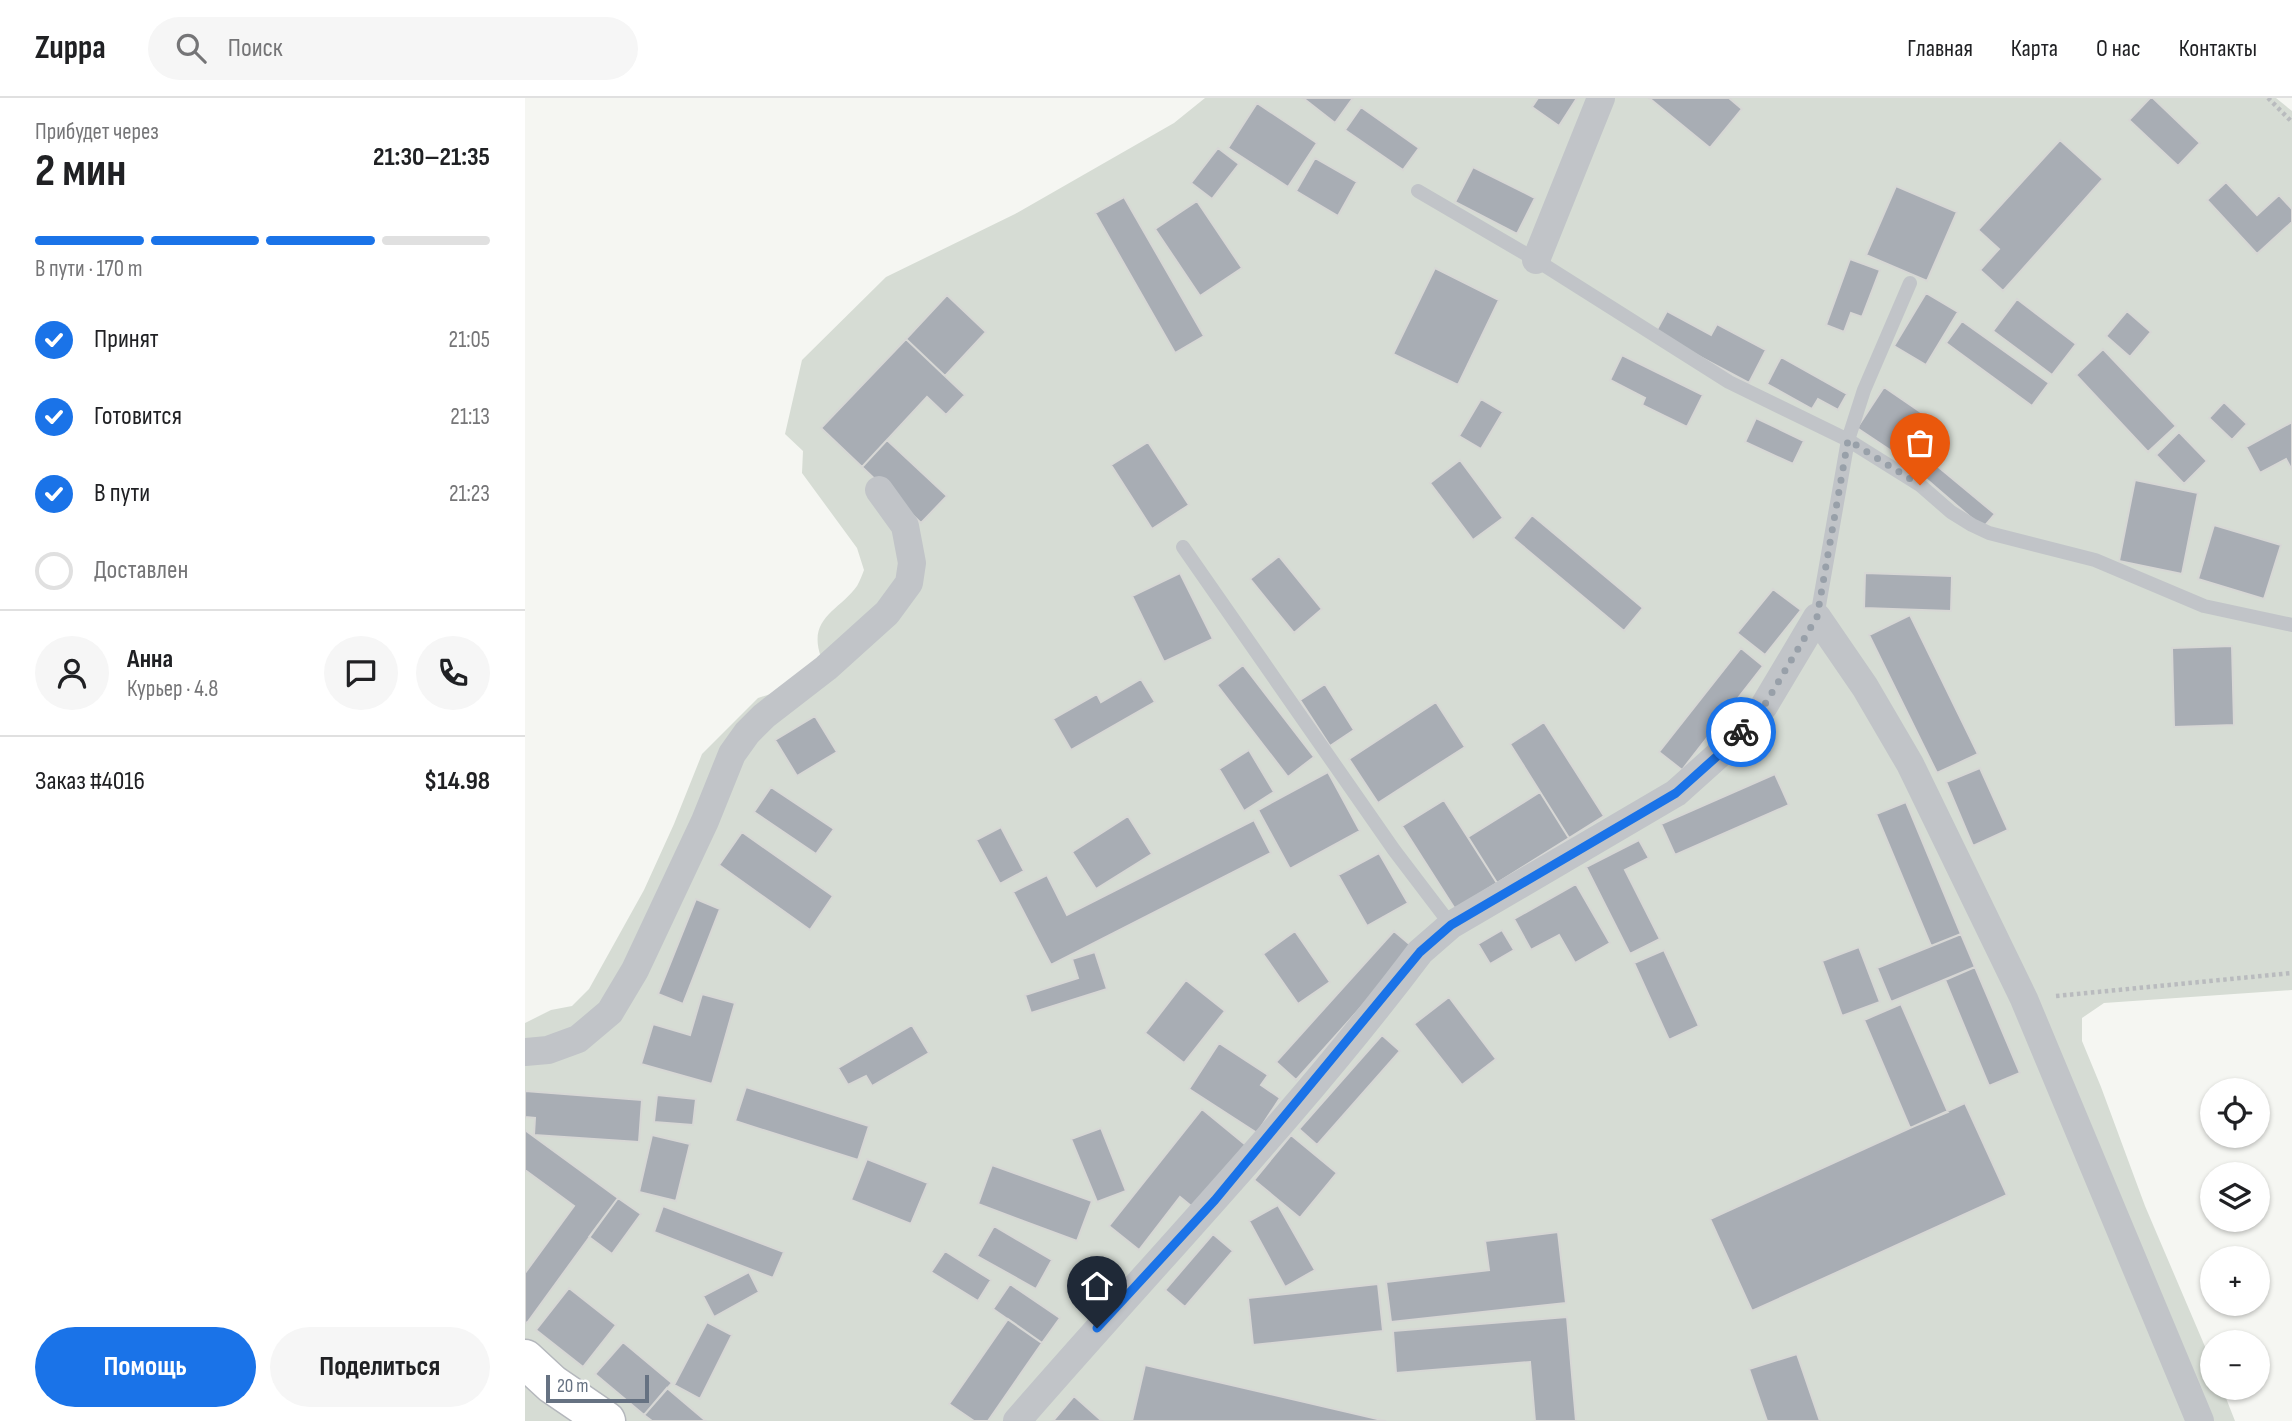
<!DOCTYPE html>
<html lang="ru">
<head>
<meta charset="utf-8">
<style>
	:root { --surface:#fff; --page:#f6f6f6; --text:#202124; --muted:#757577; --line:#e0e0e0; --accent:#1a73e8 }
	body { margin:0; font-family:"Sofia Sans Condensed",sans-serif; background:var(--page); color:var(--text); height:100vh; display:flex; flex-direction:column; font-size:26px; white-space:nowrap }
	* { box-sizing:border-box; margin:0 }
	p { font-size:23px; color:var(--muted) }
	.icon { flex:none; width:38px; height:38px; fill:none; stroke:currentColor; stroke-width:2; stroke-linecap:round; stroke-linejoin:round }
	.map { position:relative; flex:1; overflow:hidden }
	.panel { display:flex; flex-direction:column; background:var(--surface); width:525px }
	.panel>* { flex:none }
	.controls { position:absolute; left:1675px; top:980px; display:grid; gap:14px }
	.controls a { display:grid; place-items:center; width:70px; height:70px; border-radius:50%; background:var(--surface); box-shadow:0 2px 5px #0004; font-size:35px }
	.scale { position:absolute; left:21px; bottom:18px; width:103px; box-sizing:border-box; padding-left:7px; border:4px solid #667282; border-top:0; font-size:19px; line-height:24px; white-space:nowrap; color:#667282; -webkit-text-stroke:5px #fff; paint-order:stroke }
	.pin { position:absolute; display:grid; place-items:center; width:60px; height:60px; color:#fff; margin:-72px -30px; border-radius:50% 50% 50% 0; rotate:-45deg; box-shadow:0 0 7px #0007 }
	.pin .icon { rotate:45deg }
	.courier { position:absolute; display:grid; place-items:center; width:70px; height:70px; margin:-35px; border:5px solid #1a73e8; border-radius:50%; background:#fff; color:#222; box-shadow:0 2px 9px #0007 }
	.head em { font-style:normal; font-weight:700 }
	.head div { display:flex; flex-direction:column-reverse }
	.head { display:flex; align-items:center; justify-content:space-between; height:119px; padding:0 35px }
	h1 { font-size:46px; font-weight:700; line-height:52px }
	.bar { display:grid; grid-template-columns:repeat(4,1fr); gap:10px 7px; align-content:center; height:84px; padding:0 35px }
	.bar i { height:9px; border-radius:5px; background:var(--line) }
	.bar .active { background:var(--accent) }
	.bar p { grid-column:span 4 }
	.line { display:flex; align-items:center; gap:18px; padding:0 35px; border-top:2px solid var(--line) }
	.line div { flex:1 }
	.round { display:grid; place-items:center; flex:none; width:74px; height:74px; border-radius:37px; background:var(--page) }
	ol { padding:0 35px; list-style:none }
	li { display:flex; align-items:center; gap:21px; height:77px }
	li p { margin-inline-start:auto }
	li .icon { padding:7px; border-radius:50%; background:var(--accent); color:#fff; stroke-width:4 }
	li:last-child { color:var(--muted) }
	li i { width:38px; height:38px; border:4px solid var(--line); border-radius:50% }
	.button { display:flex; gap:14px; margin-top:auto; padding:14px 35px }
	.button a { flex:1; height:80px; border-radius:42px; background:var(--accent); color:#fff; font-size:28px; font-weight:700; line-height:80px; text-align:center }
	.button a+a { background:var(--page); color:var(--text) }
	header { display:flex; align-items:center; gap:42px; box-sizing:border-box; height:98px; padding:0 35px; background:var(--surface); border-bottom:2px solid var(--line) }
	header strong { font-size:33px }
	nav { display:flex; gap:38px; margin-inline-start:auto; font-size:24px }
	.search { width:490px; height:63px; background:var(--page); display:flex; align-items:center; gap:18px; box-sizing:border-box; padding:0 24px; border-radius:38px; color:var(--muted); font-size:26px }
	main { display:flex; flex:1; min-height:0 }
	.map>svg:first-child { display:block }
	.green { fill:#d6dcd4 }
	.building { fill:#a8adb4; stroke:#d7d7d5; stroke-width:2 }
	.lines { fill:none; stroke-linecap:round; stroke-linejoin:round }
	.secondary-casing { stroke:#b4b7bc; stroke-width:41 }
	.path { stroke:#b9bbbe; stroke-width:4.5; stroke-dasharray:3.5 3.5; stroke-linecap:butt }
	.lane { stroke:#c1c4c8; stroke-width:14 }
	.street { stroke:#c1c4c8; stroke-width:28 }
	.secondary { stroke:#fff; stroke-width:38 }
	.done { stroke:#98a0a9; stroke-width:7; stroke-dasharray:0 12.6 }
	.route { stroke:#1a73e8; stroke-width:9 }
</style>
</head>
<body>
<header>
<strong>Zuppa</strong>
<div class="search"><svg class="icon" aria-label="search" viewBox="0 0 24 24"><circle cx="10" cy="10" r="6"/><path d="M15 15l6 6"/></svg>Поиск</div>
<nav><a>Главная</a><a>Карта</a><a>О нас</a><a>Контакты</a></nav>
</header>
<main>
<section class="panel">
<div class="head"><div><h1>2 мин</h1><p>Прибудет через</p></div><em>21:30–21:35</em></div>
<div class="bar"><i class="active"></i><i class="active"></i><i class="active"></i><i></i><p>В пути · 170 m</p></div>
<ol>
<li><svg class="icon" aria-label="check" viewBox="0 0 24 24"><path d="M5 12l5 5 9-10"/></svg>Принят<p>21:05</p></li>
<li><svg class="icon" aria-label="check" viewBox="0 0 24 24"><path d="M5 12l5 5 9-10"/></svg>Готовится<p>21:13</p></li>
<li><svg class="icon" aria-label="check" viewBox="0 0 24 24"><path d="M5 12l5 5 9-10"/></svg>В пути<p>21:23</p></li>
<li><i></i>Доставлен</li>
</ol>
<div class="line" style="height:126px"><a class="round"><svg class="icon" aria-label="person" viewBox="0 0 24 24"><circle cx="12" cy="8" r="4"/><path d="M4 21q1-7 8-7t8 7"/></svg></a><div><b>Анна</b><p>Курьер · 4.8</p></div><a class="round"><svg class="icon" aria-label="chat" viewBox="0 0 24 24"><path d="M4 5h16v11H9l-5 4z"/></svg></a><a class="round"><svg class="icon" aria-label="phone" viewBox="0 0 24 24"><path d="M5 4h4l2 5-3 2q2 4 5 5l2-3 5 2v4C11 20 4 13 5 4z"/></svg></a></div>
<div class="line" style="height:91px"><div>Заказ #4016</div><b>$14.98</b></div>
<div class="button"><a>Помощь</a><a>Поделиться</a></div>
</section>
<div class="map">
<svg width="1767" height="1323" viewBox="0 0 1767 1323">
	<rect width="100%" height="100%" fill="#f5f6f2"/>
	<path class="green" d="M680 0H1751L1767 13V892L1579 905 1557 920V943L1576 989 1620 1108 1687 1265V1290H1697L1710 1323H0V925L26 912 47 908 64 891 119 792 149 726 177 656 233 600 271 588 296 559C282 520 314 513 332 488 335 483 337 477 339 472L332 450 277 375 278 353 260 336 277 262 361 179 490 116 649 25Z"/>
	<path class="building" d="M778 0H828L810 25Z
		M1013 0H1052L1034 28 1007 9Z
		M1124 0H1204L1217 11 1185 50Z
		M1625 0H1628L1675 45 1653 68 1604 22Z
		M732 5 792 45 763 89 703 50Z
		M836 9 894 50 878 72 820 32Z
		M1535 42 1578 81 1478 193 1455 172 1474 151 1453 132Z
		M693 50 714 66 687 101 666 85Z
		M790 60 832 84 813 118 771 93Z
		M948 69 1010 100 992 136 930 104Z
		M1701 84 1732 117 1754 97 1767 111V124L1732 156 1682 102Z
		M1371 88 1432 114 1402 183 1341 157Z
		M599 99 679 238 650 255 570 115Z
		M672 103 717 170 675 198 630 131Z
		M1325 161 1355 172 1337 219 1326 215 1319 234 1301 227Z
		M910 170 974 202 933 287 868 256Z
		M1401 195 1433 214 1401 267 1369 248Z
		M422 197 461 234 420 278 381 241Z
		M1492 201 1551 246 1527 277 1468 233Z
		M1142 213 1186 237 1192 226 1241 252 1224 285 1130 235Z
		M1602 213 1626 234 1605 259 1581 238Z
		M1437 223 1524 285 1507 308 1421 245Z
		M381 241 440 297 421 317 402 299 337 369 296 330Z
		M1578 251 1651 328 1623 354 1551 277Z
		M1097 257 1178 297 1162 329 1117 307 1120 300 1085 282Z
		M1256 259 1322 296 1313 312 1293 301 1287 311 1242 286Z
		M1359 289 1413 326 1386 366 1332 330Z
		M956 301 978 314 956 351 934 338Z
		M1699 304 1722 326 1707 342 1684 320Z
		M1231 320 1279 343 1268 366 1220 344Z
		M1767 324V372L1761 361 1735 375 1721 349Z
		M1654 334 1682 363 1659 386 1631 357Z
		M362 342 422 398 396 425 337 369Z
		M623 344 664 407 627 431 586 367Z
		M935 362 978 420 948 442 905 385Z
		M1411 367 1470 416 1458 430 1400 380Z
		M1610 382 1673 395 1657 476 1594 463Z
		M1007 417 1118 510 1099 533 988 440Z
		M1689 427 1756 447 1739 501 1673 481Z
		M754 458 797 511 769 535 725 481Z
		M655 475 688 541 639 564 607 498Z
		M1340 475 1427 478 1426 513 1339 510Z
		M1248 491 1276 512 1240 557 1212 535Z
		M1385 517 1453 656 1412 675 1344 537Z
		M1707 548 1709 627 1649 629 1647 550Z
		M1216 550 1238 568 1157 672 1134 654Z
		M718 567 789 659 763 679 692 587Z
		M616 581 630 604 546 652 528 621 572 596 576 604Z
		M800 586 829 632 805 648 775 602Z
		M911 604 940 649 853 705 824 661Z
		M290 618 312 654 272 678 250 642Z
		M1019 624 1079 718 1044 740 985 646Z
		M724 652 749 694 719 713 694 671Z
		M1455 670 1483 732 1448 748 1421 684Z
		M803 674 835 733 765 771 733 712Z
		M1250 676 1264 707 1150 757 1136 726Z
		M246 689 309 731 291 756 229 714Z
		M1015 694 1044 740 972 785 943 739Z
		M919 702 972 785 930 811 877 728Z
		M1381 704 1436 836 1406 848 1351 716Z
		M603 718 627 756 571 791 547 754Z
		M729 722 746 755 526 867 488 794 522 777 542 817Z
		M476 729 499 773 475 786 451 742Z
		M217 734 308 798 285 832 194 767Z
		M1114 742 1124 760 1100 772 1135 841 1105 856 1061 769Z
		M854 755 883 805 842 828 813 777Z
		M1051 786 1085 845 1050 865 1034 837 1006 852 989 821Z
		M171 801 195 811 158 906 133 896Z
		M977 832 989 852 965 866 953 846Z
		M770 833 805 884 773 906 738 856Z
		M869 833 889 850 771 982 751 964Z
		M1436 836 1450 869 1366 904 1352 870Z
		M1334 849 1355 904 1317 918 1297 863Z
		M1139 852 1174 928 1144 942 1109 865Z
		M570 854 582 891 506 915 500 897 553 880 547 861Z
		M1450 869 1495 975 1464 988 1420 882Z
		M661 882 700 913 659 965 620 935Z
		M177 896 210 905 187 986 116 966 128 926 165 937Z
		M924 899 971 961 937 987 889 926Z
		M1376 906 1423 1014 1385 1030 1339 922Z
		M387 927 404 955 347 988 341 978 323 987 313 970Z
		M857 937 875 953 792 1047 774 1031Z
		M694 945 743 977 736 987 755 1000 732 1035 664 991Z
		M221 989 344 1028 333 1062 210 1023Z
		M0 993 117 1002 114 1044 9 1037 10 1020 0 1019Z
		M132 997 171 1001 168 1027 129 1024Z
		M1440 1005 1482 1097 1227 1213 1185 1121Z
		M677 1011 722 1048 671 1112 655 1099 614 1152 584 1128Z
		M576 1030 601 1093 572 1104 546 1041Z
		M0 1032 93 1100 2 1225 0 1224V1175L49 1108 0 1072Z
		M127 1037 165 1046 151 1103 114 1094Z
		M766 1037 812 1075 775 1120 729 1082Z
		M342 1061 403 1085 386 1126 326 1102Z
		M467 1067 567 1103 552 1143 453 1106Z
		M93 1100 116 1116 87 1156 64 1139Z
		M753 1107 790 1172 760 1189 724 1123Z
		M138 1108 259 1154 248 1180 129 1134Z
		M469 1128 527 1162 511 1191 452 1158Z
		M1033 1134 1041 1205 866 1224 861 1184 964 1172 960 1143Z
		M688 1136 708 1153 660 1209 640 1192Z
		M420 1153 466 1182 453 1203 406 1174Z
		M224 1174 234 1194 189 1219 178 1198Z
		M485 1186 535 1220 517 1245 468 1211Z
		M853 1186 858 1233 728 1247 723 1200Z
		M44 1190 91 1227 58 1269 11 1232Z
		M1042 1219 1051 1323H1010L1005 1264 871 1275 868 1233Z
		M483 1221 517 1245 463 1323H449L424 1306Z
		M182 1224 207 1237 175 1301 149 1287Z
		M98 1244 147 1285 119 1317 70 1276Z
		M1272 1256 1295 1323H1242L1224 1271Z
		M620 1267 861 1323H607Z
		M142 1290 181 1323H127L119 1317Z
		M549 1298 577 1323H528Z"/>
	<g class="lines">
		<defs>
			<path id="secondary" d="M0 1261 27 1286 81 1323"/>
		</defs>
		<use href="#secondary" class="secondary-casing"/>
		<path class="path" d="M1743 0 1767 24
			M1531 898 1767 875"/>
		<path class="lane" d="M893 93 1011 162 1204 284 1323 342 1395 387 1426 414 1447 427 1464 435 1570 462 1679 508 1767 527
			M658 449 869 752 926 827
			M1292 519 1323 342 1339 292 1385 185"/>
		<path class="street" d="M1011 162 1076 0
			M0 954 23 952 53 941 85 914 110 872 180 723 207 656 222 635 239 618 301 570 362 515 384 485 387 465 380 428 354 392
			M492 1323C627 1167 771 1019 895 854L926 827 1151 695 1199 652 1239 608 1292 519 1340 589 1385 666 1499 901 1675 1323"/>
		<use href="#secondary" class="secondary"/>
	</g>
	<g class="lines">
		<path class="done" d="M1216 634 1239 608 1292 519 1323 342 1395 387"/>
		<path class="route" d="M572 1230 690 1102 895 854 926 827 1151 695 1199 652 1216 634"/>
	</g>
</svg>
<div class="controls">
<a><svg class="icon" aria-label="locate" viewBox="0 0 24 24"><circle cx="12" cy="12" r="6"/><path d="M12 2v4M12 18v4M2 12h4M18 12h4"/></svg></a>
<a><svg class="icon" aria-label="layers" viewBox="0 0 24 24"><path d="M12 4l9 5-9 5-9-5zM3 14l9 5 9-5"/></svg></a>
<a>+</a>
<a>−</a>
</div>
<div class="scale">20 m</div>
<div class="pin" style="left:1395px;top:387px;background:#ea580c"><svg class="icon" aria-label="bag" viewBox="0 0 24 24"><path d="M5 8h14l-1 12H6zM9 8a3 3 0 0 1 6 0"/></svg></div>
<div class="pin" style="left:572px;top:1230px;background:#1f2937"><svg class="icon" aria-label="home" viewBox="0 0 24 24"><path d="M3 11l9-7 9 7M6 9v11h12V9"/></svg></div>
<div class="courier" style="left:1216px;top:634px"><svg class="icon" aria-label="bike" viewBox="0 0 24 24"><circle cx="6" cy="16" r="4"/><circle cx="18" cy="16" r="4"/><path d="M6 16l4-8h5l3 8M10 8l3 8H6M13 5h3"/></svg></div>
</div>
</main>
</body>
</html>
